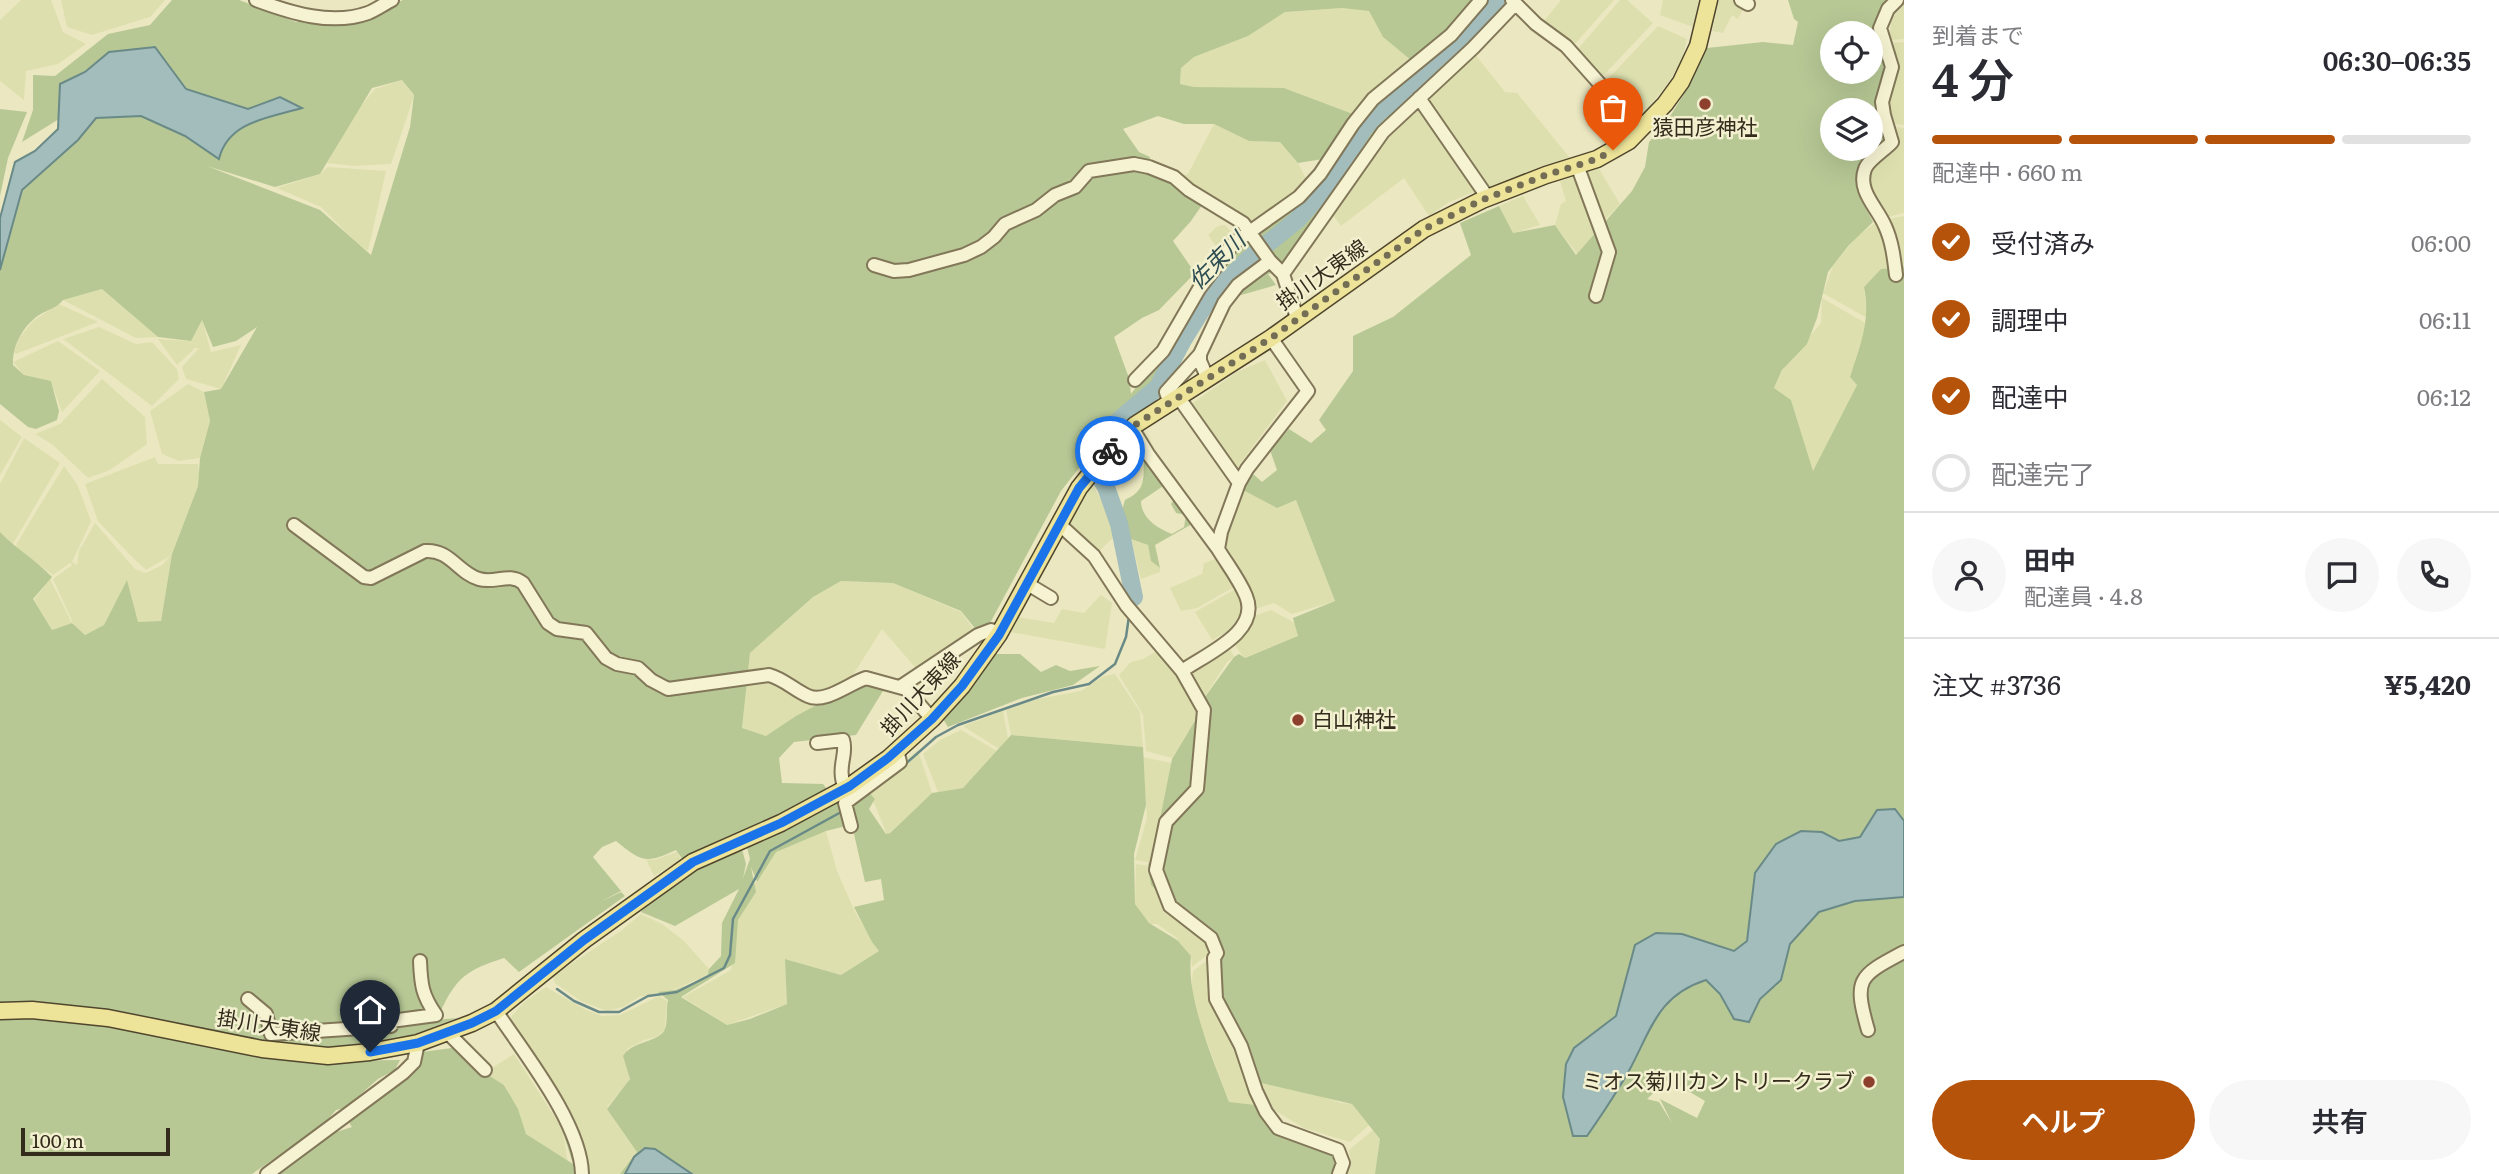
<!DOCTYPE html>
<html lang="ja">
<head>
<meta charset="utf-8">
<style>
	:root { --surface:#fff; --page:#f7f7f7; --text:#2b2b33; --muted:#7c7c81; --line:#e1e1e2; --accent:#b45309 }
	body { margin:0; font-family:Literata,"Noto Sans JP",serif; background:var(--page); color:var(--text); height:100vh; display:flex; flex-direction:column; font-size:26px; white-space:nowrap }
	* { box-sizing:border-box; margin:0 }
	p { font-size:23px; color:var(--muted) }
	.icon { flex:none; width:38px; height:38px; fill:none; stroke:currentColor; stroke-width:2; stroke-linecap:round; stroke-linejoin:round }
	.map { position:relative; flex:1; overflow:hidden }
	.drawer { display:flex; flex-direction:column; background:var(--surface); width:595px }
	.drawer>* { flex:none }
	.fabs { position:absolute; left:1820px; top:21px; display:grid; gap:14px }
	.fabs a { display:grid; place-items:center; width:63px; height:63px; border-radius:50%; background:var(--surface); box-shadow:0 7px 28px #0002; font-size:35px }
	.scale { position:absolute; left:21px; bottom:18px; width:149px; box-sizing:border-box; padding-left:7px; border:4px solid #332c1d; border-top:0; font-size:19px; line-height:24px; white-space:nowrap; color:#332c1d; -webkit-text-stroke:5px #f3f0cf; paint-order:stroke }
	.pin { position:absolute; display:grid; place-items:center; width:60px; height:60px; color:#fff; margin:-72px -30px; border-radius:50% 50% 50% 0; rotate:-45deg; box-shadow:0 0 7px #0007 }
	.pin .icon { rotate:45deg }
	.courier { position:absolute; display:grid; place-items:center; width:70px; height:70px; margin:-35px; border:5px solid #1a73e8; border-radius:50%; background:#fff; color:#222; box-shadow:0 2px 9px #0007 }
	.summary em { font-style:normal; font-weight:600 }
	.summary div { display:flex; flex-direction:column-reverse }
	.summary { display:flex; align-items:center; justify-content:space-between; height:119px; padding:0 28px }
	h1 { font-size:46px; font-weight:600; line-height:52px }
	.bar { display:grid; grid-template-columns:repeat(4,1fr); gap:10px 7px; align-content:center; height:84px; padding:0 28px }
	.bar i { height:9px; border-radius:5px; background:var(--line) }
	.bar .selected { background:var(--accent) }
	.bar p { grid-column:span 4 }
	.line { display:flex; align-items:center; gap:18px; padding:0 28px; border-top:2px solid var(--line) }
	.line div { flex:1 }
	.round { display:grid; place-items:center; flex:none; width:74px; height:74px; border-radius:37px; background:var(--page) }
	ol { padding:0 28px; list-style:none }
	li { display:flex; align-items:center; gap:21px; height:77px }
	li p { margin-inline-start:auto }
	li .icon { padding:7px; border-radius:50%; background:var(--accent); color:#fff; stroke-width:4 }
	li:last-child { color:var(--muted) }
	li i { width:38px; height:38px; border:4px solid var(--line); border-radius:50% }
	.button { display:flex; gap:14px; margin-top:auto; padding:14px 28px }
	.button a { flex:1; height:80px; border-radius:42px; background:var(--accent); color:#fff; font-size:28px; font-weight:600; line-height:80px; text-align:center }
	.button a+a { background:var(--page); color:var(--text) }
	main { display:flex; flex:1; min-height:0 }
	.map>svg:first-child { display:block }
	.farmland { fill:#dde0ae }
	.green { fill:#b7c895; fill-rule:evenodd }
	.water { fill:#a2bdbb; stroke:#6a8a88; stroke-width:2 }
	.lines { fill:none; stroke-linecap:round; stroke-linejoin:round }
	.stream { stroke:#6a8a88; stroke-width:2.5 }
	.river { stroke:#a2bdbb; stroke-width:18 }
	.minor-casing { stroke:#827759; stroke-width:16 }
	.major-casing { stroke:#50452d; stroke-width:19 }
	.minor { stroke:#f6f3d2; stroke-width:12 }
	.major { stroke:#ede499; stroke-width:16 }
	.done { stroke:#736d56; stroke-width:7; stroke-dasharray:0 12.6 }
	.route { stroke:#1a73e8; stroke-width:9 }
	.poi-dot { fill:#8d402d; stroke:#f3f0cf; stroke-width:2.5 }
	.labels { text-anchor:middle; stroke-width:5; stroke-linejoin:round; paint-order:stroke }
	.poi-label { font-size:21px; fill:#332c1d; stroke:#f3f0cf }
	.street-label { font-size:21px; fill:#332c1d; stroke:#f3f0cf }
	.water-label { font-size:23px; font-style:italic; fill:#2d4c52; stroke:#f3f0cf }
</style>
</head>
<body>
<main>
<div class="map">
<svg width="1904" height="1174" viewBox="0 0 1904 1174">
	<rect width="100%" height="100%" fill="#ebe7c0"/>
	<path class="farmland" d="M21 0H51L63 32 86 44 58 64 26 71 24 100 0 81V20Z
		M61 0H165L150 17 92 35 67 27Z
		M1561 0H1614L1574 45 1544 21Z
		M1620 0H1627L1653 23 1602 77 1577 50Z
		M1663 0H1699L1693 27 1660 15Z
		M1719 0H1734L1745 5 1738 19 1732 15 1723 33 1712 31Z
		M1904 4V39L1889 40 1892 18Z
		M1342 8 1369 11 1383 37 1412 61 1353 114 1284 88 1194 87 1180 84 1181 68 1194 57 1248 36 1285 12Z
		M1658 26 1687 39 1682 60 1669 82 1641 117 1605 82Z
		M1904 42V125L1896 124 1888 106 1898 66 1890 43Z
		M1474 53 1505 92 1517 93 1570 158 1488 189 1427 100V93Z
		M402 80 414 96 391 164 355 166 327 163 356 112 375 89Z
		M1419 105 1477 191 1449 202 1429 216 1404 178 1341 226 1331 212 1384 134Z
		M1214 124 1249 141 1280 142 1297 161 1306 179 1280 212 1243 223 1174 177 1188 174Z
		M1897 127 1904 128V213L1888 217 1869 186 1873 168 1900 146Z
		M328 167 386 171 368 251 355 241 321 207 277 188 320 174Z
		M1598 167 1620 204 1602 223 1582 172Z
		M1578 175 1600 228 1577 254 1555 225 1561 204 1566 201 1560 181Z
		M1523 196 1540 225 1513 233 1499 206Z
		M1904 216V267L1881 269 1864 287 1867 318 1823 293 1833 266 1856 237 1878 221Z
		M1225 225 1235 236 1218 249 1208 235 1218 226Z
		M102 289 158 337 136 338 63 300Z
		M1822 298 1867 324 1850 377 1857 385 1813 472 1791 400 1774 388 1784 367 1821 323Z
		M59 304 98 322 16 354 14 352 19 338 33 321Z
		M202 319 211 352 241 345 221 389 186 379 182 367 199 348H195L177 365 158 339 190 341Z
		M99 327 136 344 152 342 177 369 179 379 152 406 63 339Z
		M58 341 100 371 62 412 51 382 24 375 13 362Z
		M1265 360 1287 401 1233 473 1191 404 1237 372Z
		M102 379 145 417 147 444 110 470 88 478 53 445 35 434 60 424Z
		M188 384 204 392 210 421 200 458 179 461 162 454 150 411Z
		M0 420 22 437 0 475Z
		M24 438 60 463 13 544 0 532V484Z
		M155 457 158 464H198L199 474 198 486 172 554 161 621 138 623 127 581 104 625 85 635 74 625 53 579 72 565 70 563 53 575 16 548 17 543 64 466 77 484 91 521 72 562 77 565 79 551 95 523 135 569 146 573 162 565 170 556 146 570 130 555 98 521 85 484Z
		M1087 477 1105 506 1114 537 1094 556 1059 524Z
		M1243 490 1277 507 1296 500 1335 601 1292 614 1274 603 1255 609 1227 551 1226 535Z
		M1131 539 1148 545 1151 561 1160 568V572L1141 579Z
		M1219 558 1238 581 1234 587 1197 608 1181 611 1170 588 1202 574 1204 563Z
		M50 579 72 623 52 630 34 600Z
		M841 581 893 583 961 612 978 635 920 673 882 629 846 686 766 736 742 728 750 653 813 597Z
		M1241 586 1246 607 1236 627 1212 640 1195 612Z
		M1101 595 1112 603 1105 649 1010 632 1017 617 1054 623 1062 609 1084 613Z
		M1271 610 1295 623 1298 636 1244 658 1231 639 1248 618Z
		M1227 643 1234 657 1227 662 1202 701 1186 670Z
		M1157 651 1179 670 1200 703 1196 719 1172 758 1146 751 1143 715 1119 675 1131 662 1143 659Z
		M1115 674 1140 712 1143 747 1011 735 1006 710 1038 699 1081 691 1104 676Z
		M1003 711 1008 738 999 749 963 726Z
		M961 730 997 751 963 788 938 792 923 754 940 740Z
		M918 750 932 793 887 835 869 790Z
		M1143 757 1171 763 1166 825 1152 863 1135 860 1147 818Z
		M826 831 837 871 855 912 879 951 841 975 786 959 787 1004 727 1025 683 997 731 970 736 920 743 899 760 877 775 851Z
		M677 852 681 860 654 876 646 859 654 860Z
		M1136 864 1150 866 1160 902 1177 920 1217 947 1192 967 1191 956 1181 955 1177 938 1157 924H1149L1135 904Z
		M641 914 662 924 684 941 709 969 706 976 672 990 639 997 623 1007 607 1011 581 1001 555 983 553 976 622 930Z
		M1210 958 1255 1105 1252 1107 1229 1102 1206 1039 1193 1014 1191 992 1193 971Z
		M546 987 584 1009 602 1016 620 1015 659 996 667 1001 665 1029 657 1037 644 1040 627 1049 630 1087 619 1093 607 1107 638 1152 620 1174H586L512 1024 511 1017 524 1002Z
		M514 1054 562 1128 568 1162 526 1134 505 1085 484 1073Z
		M1257 1083 1286 1085 1341 1103 1352 1104 1369 1125 1350 1142 1304 1128 1269 1107Z
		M1373 1130 1380 1139 1376 1174H1346L1351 1165 1349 1150Z"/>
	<path class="green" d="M172 0H239L296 22H351L403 0H1510L1508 6 1380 130 1280 272 1268 274 1276 285 1227 299 1253 263 1228 275 1206 299 1175 349 1152 398 1124 421 1095 453 1086 459 1061 491 989 625 978 632 961 611 893 583 841 581 813 597 750 653 742 728 766 736 796 716 865 679 886 686 856 735 794 742 779 758 782 783 823 784 827 789 794 809 683 860 676 850C645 864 642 862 616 841L602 847 593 857 621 891 600 902 621 892 625 896 519 972 504 958C467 970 456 977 440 1013L393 1024 457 1018C441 1024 426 1030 410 1036 372 1048 330 1048 290 1046L321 1061 400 1060 395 1070 378 1079 345 1108 336 1110 323 1125 252 1174H0V532C16 549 36 560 52 577L33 599 52 630 72 623 85 635 104 625 127 580 138 622 161 621 172 554 198 486 200 458 210 421 204 392 221 389 257 327 236 341 213 347 202 320 191 341 158 337 102 289 63 300C57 308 47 310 39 315 23 326 12 346 13 365L24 375 51 381 59 411 57 420 36 429 28 427 0 404V270L22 190 87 128 59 119 22 142 33 110V75L55 76 108 34 150 25ZM1342 8 1369 11 1383 37 1412 61 1348 131 1315 181 1234 243 1182 326 1131 394 1129 378 1114 337 1142 318 1159 310 1195 273 1173 241 1191 221 1202 205 1189 190 1149 167 1150 157 1139 152 1123 129 1158 116 1184 124H1214L1249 141 1280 142 1298 163 1323 159 1353 114 1284 88 1194 87 1180 84 1181 68 1194 57 1248 36 1285 12ZM402 80 414 95 410 127 371 255 320 210 207 166 275 187 320 174 372 88Z
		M1788 0H1887L1882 5 1874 29 1886 66 1888 141 1861 162 1859 195 1873 222 1849 245 1828 272 1817 318 1807 344 1782 370 1774 388 1791 400 1813 471 1857 385 1850 377C1860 345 1871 322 1864 287L1881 269 1904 267V1174H1375L1380 1139 1352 1104 1253 1081 1221 991 1217 947 1151 885 1148 864 1156 853 1159 824 1172 759 1196 719 1202 701 1234 657 1239 654 1245 658 1298 636 1293 618 1335 601 1296 500 1277 508 1243 490 1251 472 1262 482 1277 470 1270 450 1289 429 1311 443 1326 430 1319 420 1353 371V336L1393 317 1471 255 1460 223 1499 206 1513 233 1555 225 1576 255 1632 191 1645 167 1649 142 1666 123 1690 84 1707 48 1763 42 1793 45 1798 22 1794 19ZM1832 33H1871V72H1832ZM1832 110H1871V149H1832ZM1668 1079 1705 1101 1697 1118 1660 1099 1672 1123 1659 1102 1647 1099Z
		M0 109 27 112 8 158 0 196Z
		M1144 457 1169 482 1141 501C1141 518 1157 528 1172 534L1184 527 1186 515 1176 513 1171 504 1174 499 1191 517 1192 524 1155 545 1160 568 1151 561 1148 545 1131 539 1122 510 1125 500C1147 490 1143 478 1144 457Z
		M994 654H1020L1041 672 1056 665 1070 671 1100 666 1073 685 1022 698 948 727 943 719Z
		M1011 735 1143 747 1146 805 1134 854 1135 904 1149 923 1177 940 1191 956C1186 999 1214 1061 1229 1102L1255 1105 1278 1128 1338 1150V1174H620L637 1152 607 1109 630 1079 623 1056C633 1040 659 1043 665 1029 668 1021 666 1008 668 1000L658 992 675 990 707 977 709 969 721 956 722 923 739 889 675 926 641 912C663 880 708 866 742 849L746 864 743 878 750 859 746 843 864 787 875 799 869 809 886 834 890 833 932 793 963 788ZM850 825H858L854 834 865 882 881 879 884 900 854 907 872 942 879 951 841 975 785 959 787 1004 750 1019 727 1025 681 997 735 963 738 920 756 892 751 867 757 882 776 852 826 831Z
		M459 1047 482 1071 504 1085 518 1109 526 1134 573 1164 561 1126 576 1160 586 1174H278L333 1133 352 1127 346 1118 411 1076 422 1052Z"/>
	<path class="water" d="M155 47 186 89 248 109 280 97 302 108C269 118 228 121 219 159L185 136 141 116 96 118 78 140 22 190 0 270V218L15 162 35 151 58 129 60 84 85 72 109 52Z
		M1895 809 1904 821V897L1855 901 1819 912 1790 944 1781 980 1760 999 1749 1022 1734 1019 1720 994 1706 980C1659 995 1652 1027 1631 1067 1618 1091 1603 1113 1587 1136H1573L1563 1097 1566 1064 1574 1048 1616 1016 1635 945 1656 933 1682 934 1734 951 1747 941 1755 873 1776 844 1801 831 1822 832 1839 841 1860 837 1877 810Z
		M645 1148 655 1149 692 1174H625L634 1157Z"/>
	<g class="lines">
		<path class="stream" d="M1131 606 1134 597
			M902 767 936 737 958 725 1053 692 1089 684 1115 664 1126 637 1129 616
			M557 989 574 1001 599 1012H619L648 996 677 992 724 968 730 955 733 919 770 851 843 811"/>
		<path class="river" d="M1134 597 1119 524 1106 487 1086 455 1092 443 1158 387 1183 340 1211 295 1251 257 1297 220 1329 184 1364 128 1379 112 1398 98 1434 61 1473 27 1497 0"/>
		<defs>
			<path id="minor" d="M256 0C291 13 332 26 368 13 376 10 384 4 392 0
				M1512 0 1536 24 1566 46 1640 129
				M1741 0 1748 4
				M1419 98 1488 198
				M1577 165 1609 252 1596 296
				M874 265 894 271 909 270 964 255 981 247 994 237 1005 224 1036 210 1055 195 1075 187 1089 171 1134 164 1149 167 1174 177 1189 190 1243 223 1270 261 1283 274 1297 318
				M1283 274 1383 132 1473 48 1515 4
				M1896 275C1894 258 1892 241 1885 226 1877 207 1857 191 1865 169 1868 160 1885 150 1892 142L1884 115 1882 102 1892 67 1880 28 1888 9 1897 0
				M1208 379 1200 361V354L1224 303 1238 285 1270 261
				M1135 380 1163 351 1199 289 1234 243 1299 197 1320 174 1353 124 1373 99 1451 35 1481 0
				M1179 398 1239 483
				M1170 404 1166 392 1200 354
				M1132 428 1148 454 1218 549
				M1059 524 1094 556 1126 605 1182 671 1204 710 1197 789 1166 822 1156 870 1170 906 1211 938 1217 953 1214 958 1216 999 1241 1046 1256 1091 1266 1112 1278 1128 1338 1150 1343 1163 1339 1174
				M294 525 364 577 371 578 425 551C450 549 458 573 479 579 495 584 509 572 523 583L548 623 557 629 586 633 606 658 617 664 638 668 651 680 668 689 769 675C784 679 794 690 808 696 825 704 850 683 866 678L906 689 932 719
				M1026 583 1051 598
				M1182 671C1206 654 1261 632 1246 596 1239 579 1227 564 1218 549L1221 532 1239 483 1247 469 1308 391 1271 338
				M900 687 978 635 991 630 1000 632
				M817 743 843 740C848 755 836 766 845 789
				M851 826 845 803 900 762 897 750
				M248 999 266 1014 271 1034 391 1026V1021L436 1015C422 995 421 985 420 961
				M496 1011C524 1053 581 1124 582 1174
				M1868 1030C1853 978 1859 976 1904 952
				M447 1032 485 1070
				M267 1174 403 1073 414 1062 418 1043"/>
			<path id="major" d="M0 1011 32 1010 108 1018 262 1049 328 1056 370 1052 418 1043 472 1023 496 1011 584 940 693 862 781 823 850 786 889 758 932 719 962 686 999 634 1079 488 1099 463 1135 425 1271 338 1424 229 1482 200 1546 175 1597 159 1629 141 1665 104 1681 82 1698 46 1709 0"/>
		</defs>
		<use href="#minor" class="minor-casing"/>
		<use href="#major" class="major-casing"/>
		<use href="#minor" class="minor"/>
		<use href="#major" class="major"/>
	</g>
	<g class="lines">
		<path class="done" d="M1110 451 1135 425 1271 338 1424 229 1482 200 1546 175 1597 159 1613 150"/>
		<path class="route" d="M370 1052 418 1043 472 1023 496 1011 584 940 693 862 781 823 850 786 888 758 932 719 962 686 999 635 1079 488 1110 451"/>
	</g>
	<g class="poi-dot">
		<circle cx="1705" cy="104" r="7"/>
		<circle cx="1298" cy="720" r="7"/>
		<circle cx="1869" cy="1082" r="7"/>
	</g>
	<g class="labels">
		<g class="poi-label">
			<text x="1705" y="135">猿田彦神社</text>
			<text x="1312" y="727" text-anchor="start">白山神社</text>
			<text x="1855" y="1089" text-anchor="end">ミオス菊川カントリークラブ</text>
		</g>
		<g class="street-label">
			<text transform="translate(1322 275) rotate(-35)" y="7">掛川大東線</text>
			<text transform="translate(921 694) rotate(-47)" y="7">掛川大東線</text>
			<text transform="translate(269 1026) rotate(9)" y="7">掛川大東線</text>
		</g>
		<g class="water-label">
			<text transform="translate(1217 261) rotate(-45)" y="8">佐束川</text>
		</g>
	</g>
</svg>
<div class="fabs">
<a><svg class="icon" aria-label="locate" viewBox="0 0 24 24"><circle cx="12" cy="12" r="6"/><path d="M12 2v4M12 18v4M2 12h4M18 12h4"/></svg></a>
<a><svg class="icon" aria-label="layers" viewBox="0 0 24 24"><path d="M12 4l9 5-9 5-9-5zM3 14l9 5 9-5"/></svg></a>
</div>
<div class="scale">100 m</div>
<div class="pin" style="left:1613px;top:150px;background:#ea580c"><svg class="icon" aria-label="bag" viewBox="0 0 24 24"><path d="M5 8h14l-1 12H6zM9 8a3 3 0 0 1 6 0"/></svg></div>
<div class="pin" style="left:370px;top:1052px;background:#1f2937"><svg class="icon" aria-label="home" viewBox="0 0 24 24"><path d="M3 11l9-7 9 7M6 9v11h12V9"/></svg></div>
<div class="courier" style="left:1110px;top:451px"><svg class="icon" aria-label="bike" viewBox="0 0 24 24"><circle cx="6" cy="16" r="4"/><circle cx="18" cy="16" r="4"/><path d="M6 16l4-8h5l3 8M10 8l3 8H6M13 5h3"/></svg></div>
</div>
<section class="drawer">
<div class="summary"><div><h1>4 分</h1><p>到着まで</p></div><em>06:30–06:35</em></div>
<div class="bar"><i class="selected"></i><i class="selected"></i><i class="selected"></i><i></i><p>配達中 · 660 m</p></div>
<ol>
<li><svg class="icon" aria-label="check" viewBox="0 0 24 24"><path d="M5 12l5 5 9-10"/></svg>受付済み<p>06:00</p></li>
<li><svg class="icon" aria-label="check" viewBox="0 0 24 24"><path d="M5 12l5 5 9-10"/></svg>調理中<p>06:11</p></li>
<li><svg class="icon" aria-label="check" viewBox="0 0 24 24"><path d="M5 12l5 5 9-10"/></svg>配達中<p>06:12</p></li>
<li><i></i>配達完了</li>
</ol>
<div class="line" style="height:126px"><a class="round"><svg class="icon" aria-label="person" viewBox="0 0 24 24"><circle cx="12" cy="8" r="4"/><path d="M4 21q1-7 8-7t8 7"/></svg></a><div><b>田中</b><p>配達員 · 4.8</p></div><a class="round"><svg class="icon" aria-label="chat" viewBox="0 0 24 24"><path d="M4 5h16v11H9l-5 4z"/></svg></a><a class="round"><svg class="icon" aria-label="phone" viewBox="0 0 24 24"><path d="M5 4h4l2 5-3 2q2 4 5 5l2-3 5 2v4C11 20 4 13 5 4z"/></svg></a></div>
<div class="line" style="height:91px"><div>注文 #3736</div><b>¥5,420</b></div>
<div class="button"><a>ヘルプ</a><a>共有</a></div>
</section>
</main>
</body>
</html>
